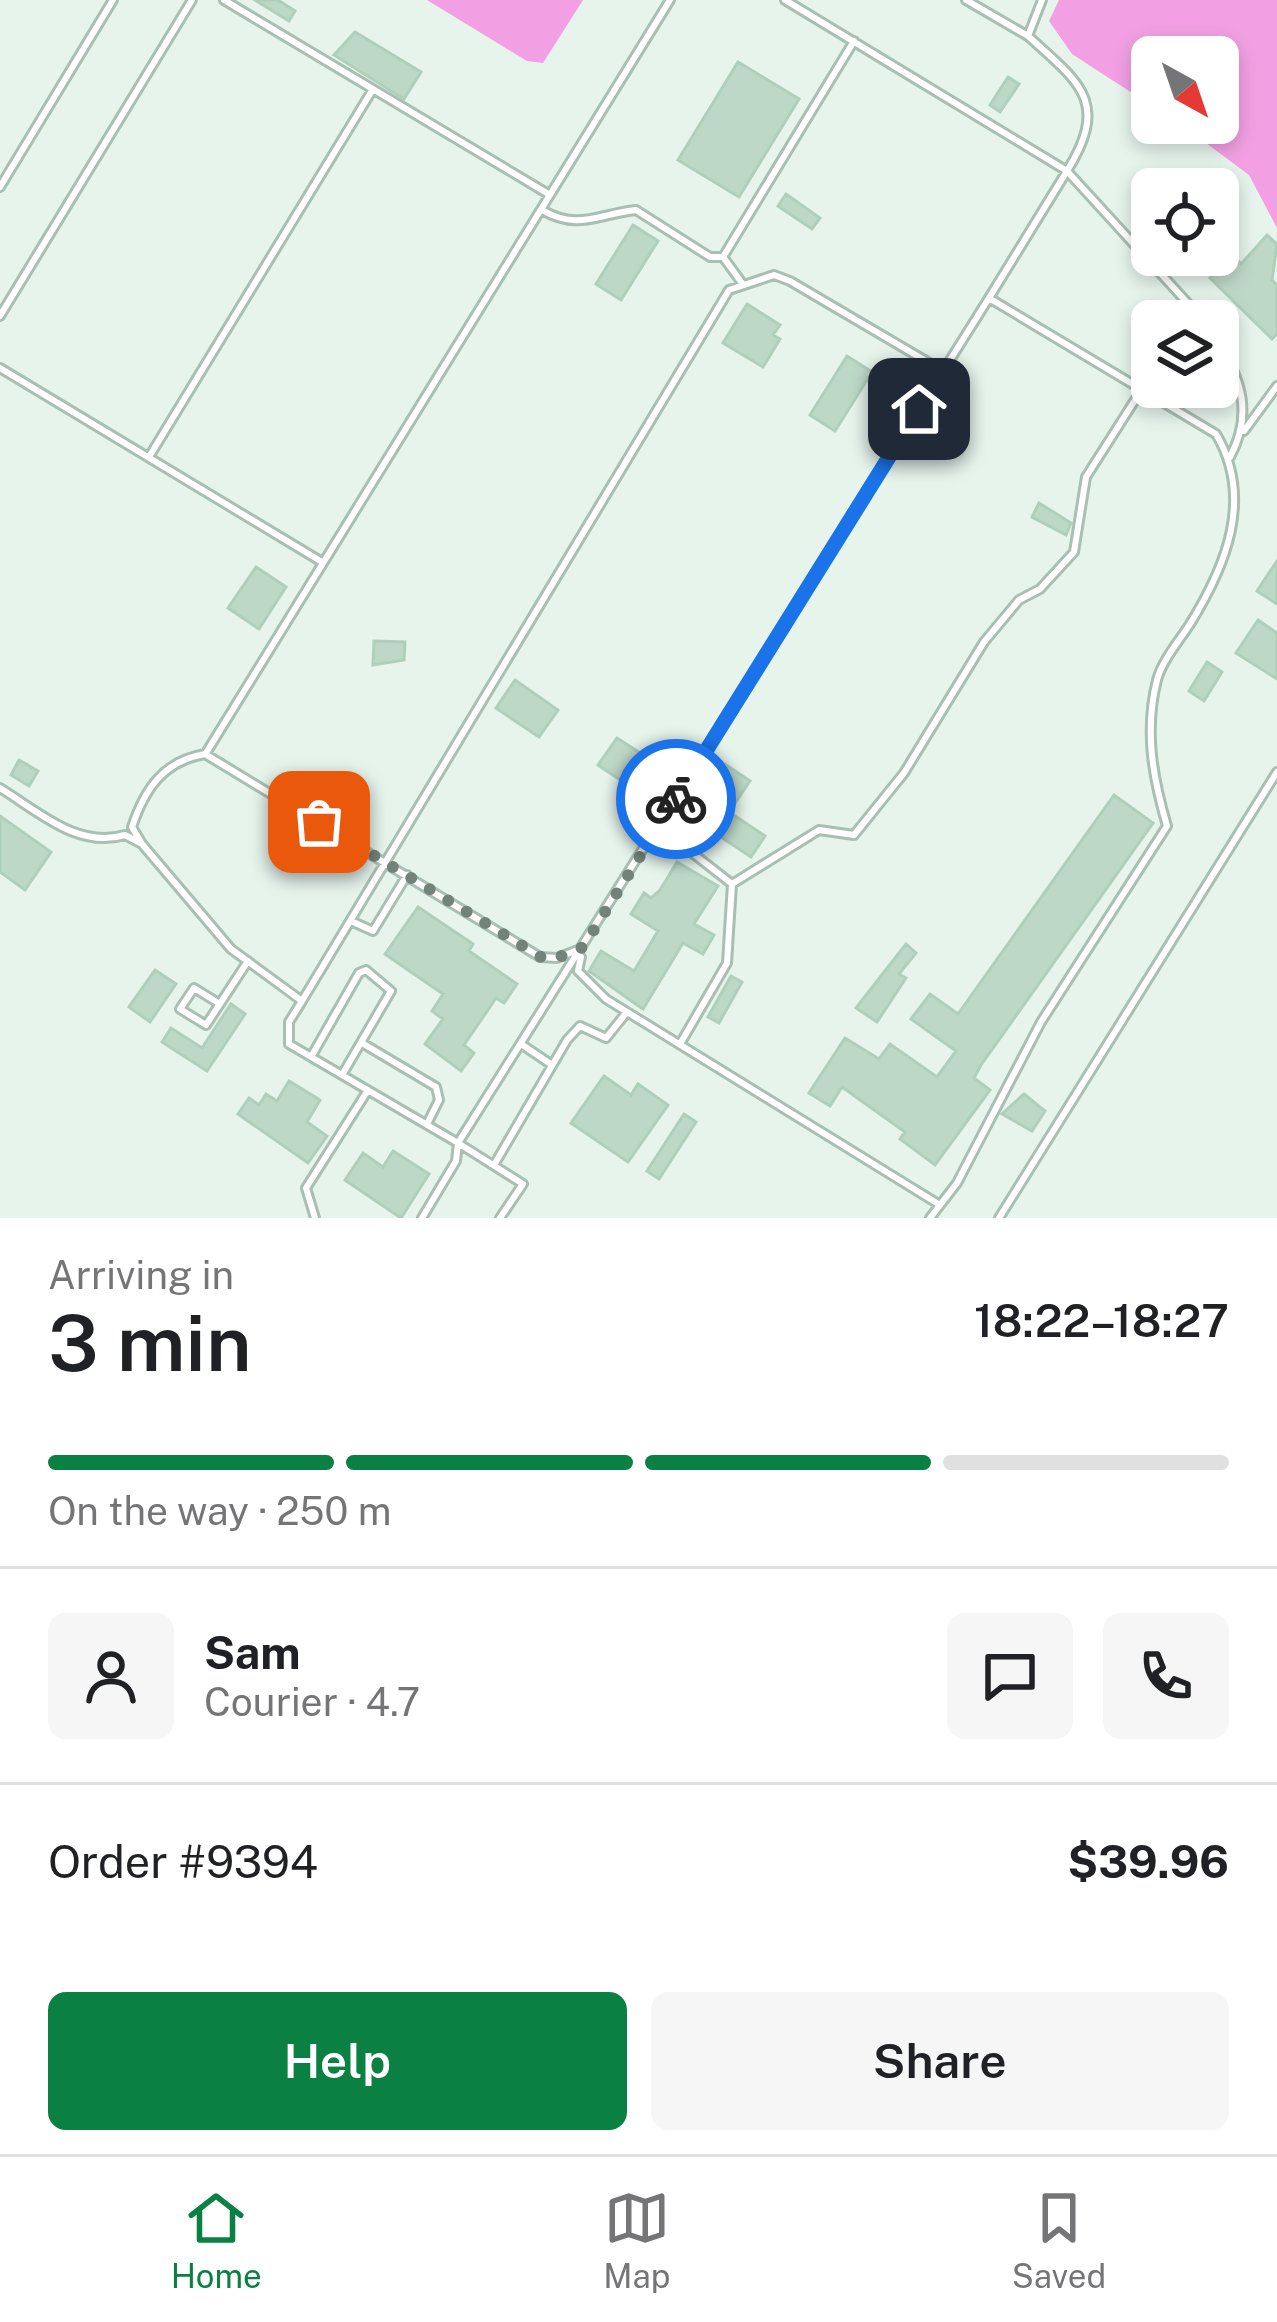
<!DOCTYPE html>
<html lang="en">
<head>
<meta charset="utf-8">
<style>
	:root { --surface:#fff; --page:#f6f6f6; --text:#202124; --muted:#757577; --line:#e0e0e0; --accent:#0b8043 }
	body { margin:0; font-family:"Public Sans",sans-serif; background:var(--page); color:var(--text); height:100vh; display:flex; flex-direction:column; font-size:45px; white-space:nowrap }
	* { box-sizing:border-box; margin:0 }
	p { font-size:39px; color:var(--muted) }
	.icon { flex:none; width:66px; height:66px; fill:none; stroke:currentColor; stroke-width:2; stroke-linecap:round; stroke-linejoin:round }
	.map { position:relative; height:1218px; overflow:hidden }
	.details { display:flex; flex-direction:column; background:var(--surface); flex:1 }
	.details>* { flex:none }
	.needle { width:78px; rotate:140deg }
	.controls { position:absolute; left:1131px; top:36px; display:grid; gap:24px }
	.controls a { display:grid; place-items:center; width:108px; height:108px; border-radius:18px; background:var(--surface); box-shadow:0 6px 18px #0003; font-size:60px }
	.pin { position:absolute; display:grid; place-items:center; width:102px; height:102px; color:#fff; margin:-51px; border-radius:24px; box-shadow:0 6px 18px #0006 }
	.courier { position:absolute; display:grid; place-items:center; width:120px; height:120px; margin:-60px; border:9px solid #1a73e8; border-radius:50%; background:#fff; color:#222; box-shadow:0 3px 15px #0007 }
	.head em { font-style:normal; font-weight:600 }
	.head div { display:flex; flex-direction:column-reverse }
	.head { display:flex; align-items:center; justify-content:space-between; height:204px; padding:0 48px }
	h1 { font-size:78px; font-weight:600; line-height:90px }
	.bar { display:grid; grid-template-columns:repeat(4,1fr); gap:18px 12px; align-content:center; height:144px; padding:0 48px }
	.bar i { height:15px; border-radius:9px; background:var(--line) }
	.bar .selected { background:var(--accent) }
	.bar p { grid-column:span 4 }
	.line { display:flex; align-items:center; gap:30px; padding:0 48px; border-top:3px solid var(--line) }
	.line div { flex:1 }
	.round { display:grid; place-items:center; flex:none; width:126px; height:126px; border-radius:18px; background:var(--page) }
	.button { display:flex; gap:24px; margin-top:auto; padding:24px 48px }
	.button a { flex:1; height:138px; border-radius:18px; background:var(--accent); color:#fff; font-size:48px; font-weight:600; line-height:138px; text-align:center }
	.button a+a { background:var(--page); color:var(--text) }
	.menu { display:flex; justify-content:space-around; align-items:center; height:168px; border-top:3px solid var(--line); background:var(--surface); font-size:33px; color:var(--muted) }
	.menu a { display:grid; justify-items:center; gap:6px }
	.menu .selected { color:var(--accent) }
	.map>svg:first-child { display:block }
	.water { fill:#f2a0e3 }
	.building { fill:#bed8c8; stroke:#aed0bb; stroke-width:3 }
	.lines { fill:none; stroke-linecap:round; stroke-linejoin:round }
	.service-casing { stroke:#a8bfb2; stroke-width:12 }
	.service { stroke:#fff; stroke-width:6 }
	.done { stroke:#73837a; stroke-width:12; stroke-dasharray:0 21.6 }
	.route { stroke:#1a73e8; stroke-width:15 }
</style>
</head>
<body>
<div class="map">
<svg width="1277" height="1218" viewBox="0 0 1277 1218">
	<rect width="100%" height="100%" fill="#e6f4ec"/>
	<path class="water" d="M427 0H583L543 63 527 61Z
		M1059 0H1277V228L1249 175 1179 123H1218V57H1152V106L1072 54 1049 21Z"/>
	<path class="building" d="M255 0H278L295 11 289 21Z
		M355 32 421 72 404 99 334 55Z
		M738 62 799 99 739 197 678 160Z
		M1008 77 1019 84 1000 112 990 105Z
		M786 194 820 218 812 229 778 206Z
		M633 225 658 241 621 300 596 284Z
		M1267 235 1277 244 1272 280 1277 285V334L1272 339 1210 278 1232 254 1241 264Z
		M747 304 780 325 773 335 780 339 763 367 723 343Z
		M847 356 872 372 835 431 810 415Z
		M1039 503 1071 523 1066 535 1032 517Z
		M1277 561V604L1257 591Z
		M256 567 286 587 259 629 228 608Z
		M1258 620 1277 633V679L1236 653Z
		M374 641 405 642 404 660 373 665Z
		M1207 662 1222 672 1204 701 1189 691Z
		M515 680 558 710 539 737 496 708Z
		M617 738 665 769 646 797 598 765Z
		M717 759 750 781 729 812 765 836 751 857 694 819 707 800 694 792Z
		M19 760 38 771 29 786 11 775Z
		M1114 795 1153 823 981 1065 974 1078 990 1090 935 1165 900 1139 905 1132 842 1087 830 1106 809 1093 845 1038 879 1059 890 1044 937 1077 956 1051 911 1019 930 994 958 1014Z
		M0 816 51 852 25 890 0 872Z
		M677 862 718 886 694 924 714 935 703 954 683 943 643 1009 589 971 601 951 634 971 658 931 631 914 644 893 651 898 660 890Z
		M418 907 473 944 469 951 517 984 504 1003 496 998 464 1045 474 1053 461 1071 425 1044 443 1019 432 1011 443 994 385 954Z
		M906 944 916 953 899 974 906 978 877 1022 856 1008Z
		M155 970 176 984 150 1022 129 1007Z
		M731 976 742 982 719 1023 708 1017Z
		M231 1004 245 1014 207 1071 162 1042 171 1028 202 1048Z
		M604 1076 631 1095 638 1084 668 1105 628 1162 571 1123Z
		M289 1081 320 1100 307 1122 327 1136 308 1163 238 1114 249 1098 259 1105 266 1094 277 1101Z
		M1024 1094 1045 1111 1032 1131 1002 1114Z
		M684 1114 696 1122 659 1179 647 1171Z
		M393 1151 429 1174 401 1218 345 1180 363 1153 383 1167Z"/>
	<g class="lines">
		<defs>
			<path id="service" d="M224 0 550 195
				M785 0 1067 171 989 298
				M966 0 1028 36
				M1042 0 1028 36C1080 83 1110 102 1067 171L1204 321
				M0 187 113 0
				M542 210C578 231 598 214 636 210L710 257H723L854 41
				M723 257 742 283
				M0 316 192 0
				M1218 342C1243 381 1252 416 1230 457
				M0 368 322 562
				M1244 431 1277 386
				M149 457 373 89
				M206 753 670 0
				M0 788C39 812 78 849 125 835L142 844 231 949 302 1001 289 1022V1044L458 1143 456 1161 422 1218
				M658 826 732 884 819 830 854 835 904 773 984 642 1019 600 1040 589 1074 552 1086 477 1142 389
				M142 844 132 827C145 788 164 761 205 754L540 957 557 958 580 949
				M351 921 373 931 407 875
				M581 957 578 971 606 999 940 1205
				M302 1001 729 290 774 275 790 281 943 371
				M220 1004 194 988 180 1009 206 1025 248 961
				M362 1043 436 1087 439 1100 427 1124
				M521 1044 552 1065
				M680 1044 727 963 732 884
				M311 1057 359 973 366 970 391 991 342 1075
				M494 1165 567 1040 580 1026 606 1038 627 1012
				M315 1218 306 1188 368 1090
				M500 1218 523 1184 458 1143 989 298 1216 434C1254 498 1226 566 1190 624 1179 641 1162 661 1157 680 1144 731 1153 778 1167 826L1041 1022 957 1183 930 1218
				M999 1218 1277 772"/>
		</defs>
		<use href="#service" class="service-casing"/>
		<use href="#service" class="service"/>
	</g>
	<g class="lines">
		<path class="done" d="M319 822 541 957 557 958 583 947 676 799"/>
		<path class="route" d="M676 799 919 409"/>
	</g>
</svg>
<div class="controls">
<a><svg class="needle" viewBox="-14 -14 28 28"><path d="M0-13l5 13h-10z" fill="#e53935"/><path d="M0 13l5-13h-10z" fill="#757577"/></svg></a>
<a><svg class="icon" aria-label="locate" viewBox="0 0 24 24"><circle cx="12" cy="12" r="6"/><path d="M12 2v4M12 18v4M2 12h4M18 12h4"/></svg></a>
<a><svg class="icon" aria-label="layers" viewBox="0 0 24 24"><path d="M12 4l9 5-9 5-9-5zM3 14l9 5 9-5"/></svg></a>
</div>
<div class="pin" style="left:319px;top:822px;background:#ea580c"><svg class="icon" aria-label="bag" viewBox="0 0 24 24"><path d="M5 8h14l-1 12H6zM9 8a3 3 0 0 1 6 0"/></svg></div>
<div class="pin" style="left:919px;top:409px;background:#1f2937"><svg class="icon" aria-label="home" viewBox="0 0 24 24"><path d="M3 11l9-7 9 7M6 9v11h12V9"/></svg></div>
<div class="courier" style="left:676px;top:799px"><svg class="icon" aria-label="bike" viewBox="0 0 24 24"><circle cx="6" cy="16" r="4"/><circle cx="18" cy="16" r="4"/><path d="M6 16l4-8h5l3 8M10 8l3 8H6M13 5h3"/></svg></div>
</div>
<section class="details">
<div class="head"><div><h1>3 min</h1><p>Arriving in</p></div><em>18:22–18:27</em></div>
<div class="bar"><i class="selected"></i><i class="selected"></i><i class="selected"></i><i></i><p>On the way · 250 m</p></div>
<div class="line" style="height:216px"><a class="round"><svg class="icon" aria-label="person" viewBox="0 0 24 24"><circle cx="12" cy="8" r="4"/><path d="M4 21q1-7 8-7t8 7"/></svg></a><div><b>Sam</b><p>Courier · 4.7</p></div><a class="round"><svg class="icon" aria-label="chat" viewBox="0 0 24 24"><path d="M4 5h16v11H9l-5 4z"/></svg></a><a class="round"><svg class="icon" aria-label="phone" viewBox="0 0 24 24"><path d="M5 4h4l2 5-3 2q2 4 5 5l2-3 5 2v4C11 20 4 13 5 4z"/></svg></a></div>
<div class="line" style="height:156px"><div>Order #9394</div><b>$39.96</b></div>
<div class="button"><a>Help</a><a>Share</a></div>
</section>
<nav class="menu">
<a class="selected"><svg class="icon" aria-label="home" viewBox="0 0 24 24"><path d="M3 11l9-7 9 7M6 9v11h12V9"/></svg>Home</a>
<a><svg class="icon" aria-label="map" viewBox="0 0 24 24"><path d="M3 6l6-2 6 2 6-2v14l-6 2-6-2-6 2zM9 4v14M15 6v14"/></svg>Map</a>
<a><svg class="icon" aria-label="saved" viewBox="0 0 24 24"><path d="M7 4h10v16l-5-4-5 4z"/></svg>Saved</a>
</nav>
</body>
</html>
